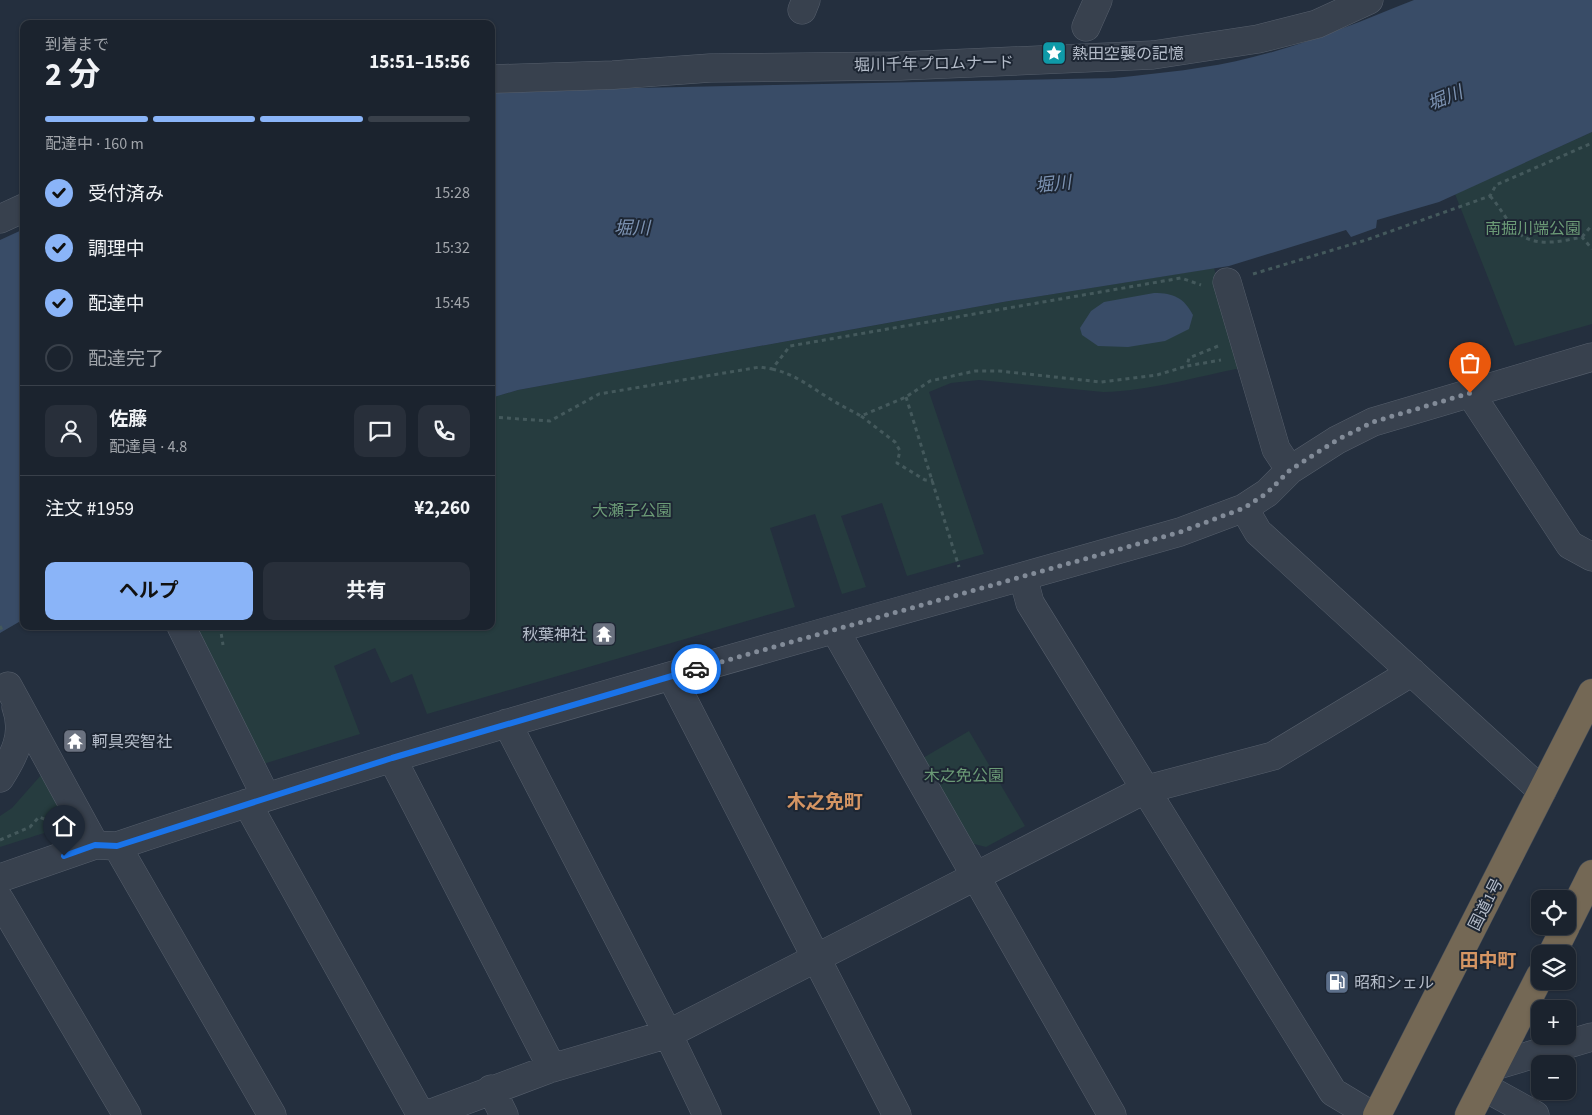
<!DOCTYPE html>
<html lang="ja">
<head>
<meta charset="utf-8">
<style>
	:root { --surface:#1b232e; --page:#282f3a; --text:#f1f3f6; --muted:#a0a4aa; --line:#39404a; --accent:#8ab4f8 }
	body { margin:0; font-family:"Source Sans 3","Noto Sans JP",sans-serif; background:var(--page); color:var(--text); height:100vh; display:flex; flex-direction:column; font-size:19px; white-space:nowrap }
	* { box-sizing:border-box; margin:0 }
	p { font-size:16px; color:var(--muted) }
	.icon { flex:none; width:28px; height:28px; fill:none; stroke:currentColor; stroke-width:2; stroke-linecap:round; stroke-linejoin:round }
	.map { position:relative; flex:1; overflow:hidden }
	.sheet { position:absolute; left:20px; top:20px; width:475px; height:610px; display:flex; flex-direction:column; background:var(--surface); border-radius:10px; box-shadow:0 1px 4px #0004,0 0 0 1px var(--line) }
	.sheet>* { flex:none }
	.controls { position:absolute; left:1531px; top:890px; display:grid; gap:10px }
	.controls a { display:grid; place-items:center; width:45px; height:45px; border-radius:10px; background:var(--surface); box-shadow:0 1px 4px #0004,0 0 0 1px var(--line); font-size:25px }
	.pin { position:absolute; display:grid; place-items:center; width:42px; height:42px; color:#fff; margin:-51px -21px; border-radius:50% 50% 50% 0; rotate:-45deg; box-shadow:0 0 5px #0007 }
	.pin .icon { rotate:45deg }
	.courier { position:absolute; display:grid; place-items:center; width:50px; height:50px; margin:-25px; border:4px solid #1a73e8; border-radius:50%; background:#fff; color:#222; box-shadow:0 1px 6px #0007 }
	.summary em { font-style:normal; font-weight:700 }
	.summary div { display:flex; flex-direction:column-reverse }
	.summary { display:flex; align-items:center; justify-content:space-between; height:85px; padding:0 25px }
	h1 { font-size:32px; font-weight:700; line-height:38px }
	.bar { display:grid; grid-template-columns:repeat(4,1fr); gap:8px 5px; align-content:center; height:60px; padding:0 25px }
	.bar i { height:6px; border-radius:4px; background:var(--line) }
	.bar .active { background:var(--accent) }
	.bar p { grid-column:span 4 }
	.line { display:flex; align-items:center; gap:12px; padding:0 25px; border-top:1px solid var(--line) }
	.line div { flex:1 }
	.round { display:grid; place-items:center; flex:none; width:52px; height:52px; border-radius:10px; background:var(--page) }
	ol { padding:0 25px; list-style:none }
	li { display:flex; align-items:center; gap:15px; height:55px }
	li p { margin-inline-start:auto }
	li .icon { padding:5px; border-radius:50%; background:var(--accent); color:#111; stroke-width:4 }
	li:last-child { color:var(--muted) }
	li i { width:28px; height:28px; border:2px solid var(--line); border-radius:50% }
	.primary-button { display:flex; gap:10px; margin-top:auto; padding:10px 25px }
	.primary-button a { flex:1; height:58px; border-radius:10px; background:var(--accent); color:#111; font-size:20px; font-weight:700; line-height:58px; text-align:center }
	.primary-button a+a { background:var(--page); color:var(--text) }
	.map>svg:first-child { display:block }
	.green { fill:#263c3f }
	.water { fill:#394c67 }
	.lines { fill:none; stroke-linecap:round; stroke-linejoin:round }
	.minor-casing { stroke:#565f6c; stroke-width:29 }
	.highway-casing { stroke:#434c59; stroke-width:29 }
	.path { stroke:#44595c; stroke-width:3; stroke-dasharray:4 4; stroke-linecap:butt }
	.minor { stroke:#38414e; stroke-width:28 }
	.highway { stroke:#746855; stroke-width:28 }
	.done { stroke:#828b98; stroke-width:5; stroke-dasharray:0 9 }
	.route { stroke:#1a73e8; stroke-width:6 }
	.labels { text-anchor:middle; stroke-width:4; stroke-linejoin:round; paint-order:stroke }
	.poi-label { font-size:16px; fill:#b4bcc9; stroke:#1d2633; text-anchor:start }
	.street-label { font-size:16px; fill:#b4bcc9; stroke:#1d2633 }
	.park-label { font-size:16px; fill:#6b9a76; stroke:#1d2633 }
	.water-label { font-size:18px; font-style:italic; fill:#7c92b1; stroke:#1d2633 }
	.quarter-label { font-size:19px; font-weight:bold; fill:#d59563; stroke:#1d2633 }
</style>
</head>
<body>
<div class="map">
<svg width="1592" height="1115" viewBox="0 0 1592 1115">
	<rect width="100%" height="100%" fill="#242f3e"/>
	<path class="green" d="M1592 132V324L1515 346 1455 194Z
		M1214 268 1241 368C1195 377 1150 391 1103 392L979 380 951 383 929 392 984 554 907 576 882 503 841 516 866 587 842 594 815 514 770 528 795 607 427 714 412 674 391 683 375 648 334 666 360 734 260 765 191 626H491V398L518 390 1003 302Z
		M969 731 1025 826 986 847 974 844 923 758Z
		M42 774 66 814 63 827 0 847V816L12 808Z"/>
	<path class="water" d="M1414 0H1592V132L1439 202 1377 220 1376 228 1351 237 1346 230 1229 266 1003 302 518 390 491 398V91L1114 78C1160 73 1207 69 1253 57 1308 44 1361 21 1414 0Z
		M24 229V619L0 633V240Z
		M1154 293C1174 293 1184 298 1193 315L1189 329 1165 341 1128 347 1098 346 1082 335 1080 328 1091 311 1104 302Z"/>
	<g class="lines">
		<defs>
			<path id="minor" d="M802 10 806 0
				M1086 27 1098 0
				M491 79 613 75 710 68 900 66 1153 55 1258 39 1317 24 1369 0
				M0 219 24 208
				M1227 282 1276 449 1290 470
				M1470 393 1570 545 1592 557
				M1244 508 1258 532 1542 791
				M1023 577 1030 603 1333 1092 1371 1115
				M181 626 266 797
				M835 630 1112 1115
				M671 676 897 1115
				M8 686 95 845
				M507 723 668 1034 707 1115
				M392 758 552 1068
				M0 778C14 756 26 734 16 707
				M247 803 421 1115
				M117 846 272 1115
				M0 878 95 845 117 846C468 728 825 633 1180 532L1244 508 1267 493 1290 470 1337 440 1373 422 1592 357
				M0 900 127 1115
				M1494 1066 1592 1037
				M1484 1087 1535 1115
				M491 1089 504 1115
				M426 1115 552 1068 668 1034 1144 790 1273 756 1412 672"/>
			<path id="highway" d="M1568 922 1592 874
				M1552 954 1566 926
				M1377 1115 1592 693
				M1469 1115 1540 976"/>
		</defs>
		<use href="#minor" class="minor-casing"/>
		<use href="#highway" class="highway-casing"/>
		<path class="path" d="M1490 196C1499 206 1504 216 1513 227 1529 249 1559 242 1582 237L1592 249
			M1582 237 1592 225
			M1253 274 1366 240 1490 196 1496 185 1592 143
			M1218 346 1189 358 1187 366 1221 360
			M772 369C794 374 808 385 827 397 838 404 850 410 861 416L906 397 930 381 975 371H999L1101 382 1157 375 1187 366
			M906 397 959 567
			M861 416 895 442 900 451 897 463 925 480H933
			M491 417 550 421 599 394 760 367 772 369 790 346 1181 278 1201 285
			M0 626 3 632
			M220 626 223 645
			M0 840 30 827 39 817 49 821"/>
		<use href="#minor" class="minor"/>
		<use href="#highway" class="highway"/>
	</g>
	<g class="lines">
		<path class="done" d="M696 669 1180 532 1244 508 1267 493 1290 470 1337 440 1373 422 1470 393"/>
		<path class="route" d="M64 856 95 845 117 846 392 758 696 669"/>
	</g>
	<defs>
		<symbol id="sight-square" viewBox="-11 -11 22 22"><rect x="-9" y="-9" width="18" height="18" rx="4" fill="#0f9aa8" stroke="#1d2633"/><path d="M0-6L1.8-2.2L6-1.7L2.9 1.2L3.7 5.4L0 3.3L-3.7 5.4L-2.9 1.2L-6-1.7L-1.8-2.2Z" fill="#fff"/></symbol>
		<symbol id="temple-square" viewBox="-11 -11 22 22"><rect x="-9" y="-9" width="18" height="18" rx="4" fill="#6b7280" stroke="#1d2633"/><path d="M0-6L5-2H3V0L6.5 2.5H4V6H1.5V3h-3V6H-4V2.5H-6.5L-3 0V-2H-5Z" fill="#fff"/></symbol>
		<symbol id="fuel-square" viewBox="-11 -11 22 22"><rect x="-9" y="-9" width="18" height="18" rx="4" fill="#5c6f8a" stroke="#1d2633"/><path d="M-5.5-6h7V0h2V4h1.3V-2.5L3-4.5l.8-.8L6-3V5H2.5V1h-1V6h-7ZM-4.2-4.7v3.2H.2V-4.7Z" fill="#fff"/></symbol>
	</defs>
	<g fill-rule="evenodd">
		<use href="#sight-square" x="1040" y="39" width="28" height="28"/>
		<use href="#temple-square" x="590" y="620" width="28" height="28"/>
		<use href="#temple-square" x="61" y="727" width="28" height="28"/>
		<use href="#fuel-square" x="1323" y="968" width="28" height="28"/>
	</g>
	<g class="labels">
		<g class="poi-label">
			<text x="1072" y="59">熱田空襲の記憶</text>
			<text x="586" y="640" text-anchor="end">秋葉神社</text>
			<text x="92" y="747">軻具突智社</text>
			<text x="1354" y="988">昭和シェル</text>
		</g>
		<g class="street-label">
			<text transform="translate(934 63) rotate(-1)" y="6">堀川千年プロムナード</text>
			<text transform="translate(1485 904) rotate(-63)" y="6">国道1号</text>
		</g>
		<g class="park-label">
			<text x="1533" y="234">南掘川端公園</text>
			<text x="632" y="516">大瀬子公園</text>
			<text x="964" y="781">木之免公園</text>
		</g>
		<g class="water-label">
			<text transform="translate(1445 98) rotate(-22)" y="6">堀川</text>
			<text transform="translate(1053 184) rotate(-6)" y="6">堀川</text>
			<text x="632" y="234">堀川</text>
		</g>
		<g class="quarter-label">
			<text x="825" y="808">木之免町</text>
			<text x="1488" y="967">田中町</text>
		</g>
	</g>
</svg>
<div class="controls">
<a><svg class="icon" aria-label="locate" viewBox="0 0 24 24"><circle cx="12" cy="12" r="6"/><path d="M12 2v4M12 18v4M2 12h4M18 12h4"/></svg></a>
<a><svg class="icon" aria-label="layers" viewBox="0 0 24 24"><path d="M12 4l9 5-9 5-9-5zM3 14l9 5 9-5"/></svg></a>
<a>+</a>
<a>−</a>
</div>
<div class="pin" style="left:1470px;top:393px;background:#ea580c"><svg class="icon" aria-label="bag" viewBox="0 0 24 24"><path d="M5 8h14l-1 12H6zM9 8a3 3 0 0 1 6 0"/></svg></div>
<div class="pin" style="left:64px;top:856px;background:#1f2937"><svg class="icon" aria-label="home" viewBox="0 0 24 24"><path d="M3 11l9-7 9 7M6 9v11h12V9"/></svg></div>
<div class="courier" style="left:696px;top:669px"><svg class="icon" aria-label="car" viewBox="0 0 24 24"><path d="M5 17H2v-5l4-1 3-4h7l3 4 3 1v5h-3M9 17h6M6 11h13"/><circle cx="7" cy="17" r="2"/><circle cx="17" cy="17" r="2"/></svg></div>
<section class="sheet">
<div class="summary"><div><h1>2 分</h1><p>到着まで</p></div><em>15:51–15:56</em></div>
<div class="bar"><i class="active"></i><i class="active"></i><i class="active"></i><i></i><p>配達中 · 160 m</p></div>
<ol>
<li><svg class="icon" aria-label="check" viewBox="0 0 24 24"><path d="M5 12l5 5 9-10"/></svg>受付済み<p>15:28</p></li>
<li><svg class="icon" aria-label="check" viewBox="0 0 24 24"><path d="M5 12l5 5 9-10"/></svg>調理中<p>15:32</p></li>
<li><svg class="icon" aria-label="check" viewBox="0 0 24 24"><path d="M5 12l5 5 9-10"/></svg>配達中<p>15:45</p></li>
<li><i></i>配達完了</li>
</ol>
<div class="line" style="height:90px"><a class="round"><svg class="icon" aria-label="person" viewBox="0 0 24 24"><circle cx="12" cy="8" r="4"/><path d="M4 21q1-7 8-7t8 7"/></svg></a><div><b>佐藤</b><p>配達員 · 4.8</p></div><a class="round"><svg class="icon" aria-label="chat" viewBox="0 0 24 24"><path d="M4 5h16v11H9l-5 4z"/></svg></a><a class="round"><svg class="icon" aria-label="phone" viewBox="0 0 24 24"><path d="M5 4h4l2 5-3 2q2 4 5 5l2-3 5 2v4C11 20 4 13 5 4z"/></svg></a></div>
<div class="line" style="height:65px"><div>注文 #1959</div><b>¥2,260</b></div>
<div class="primary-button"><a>ヘルプ</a><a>共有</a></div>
</section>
</div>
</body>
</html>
